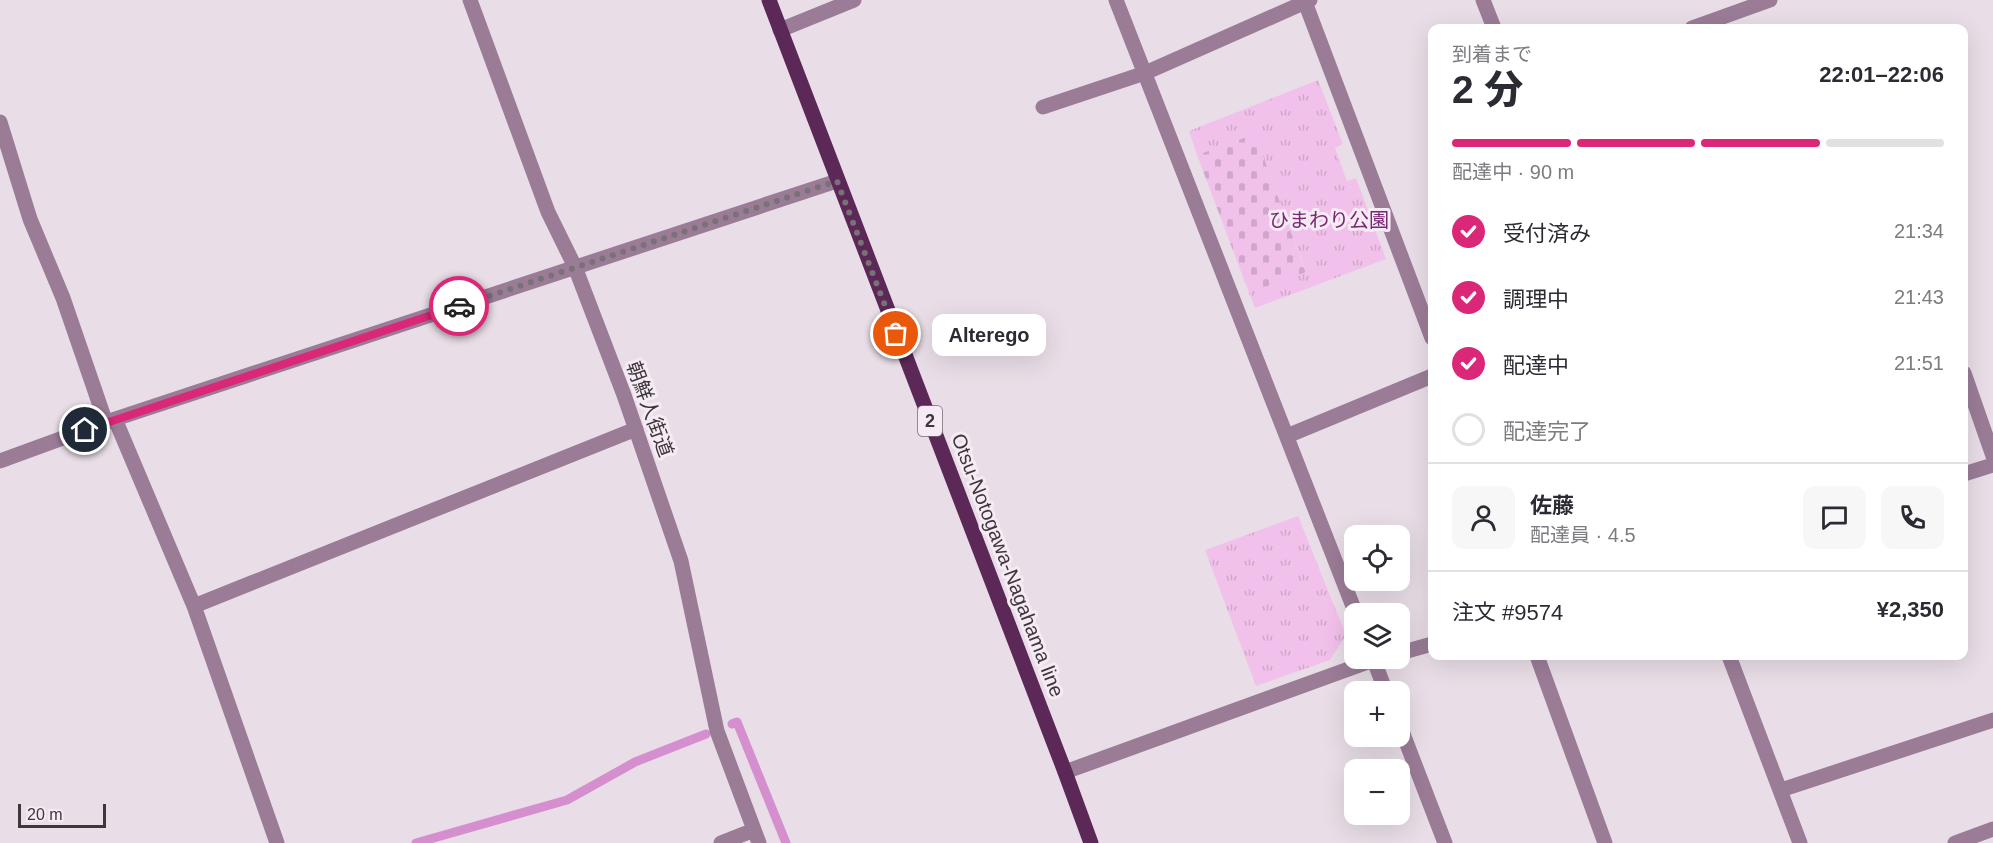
<!DOCTYPE html>
<html lang="ja">
<head>
<meta charset="utf-8">
<style>
	:root { --surface:#fff; --page:#f7f7f7; --text:#2b2b33; --muted:#7c7c81; --line:#e1e1e2; --accent:#db2777 }
	body { margin:0; font-family:Arial,"Noto Sans JP",sans-serif; background:var(--page); color:var(--text); height:100vh; display:flex; flex-direction:column; font-size:22px; white-space:nowrap }
	* { box-sizing:border-box; margin:0 }
	p { font-size:20px; color:var(--muted) }
	.icon { flex:none; width:33px; height:33px; fill:none; stroke:currentColor; stroke-width:2; stroke-linecap:round; stroke-linejoin:round }
	.map { position:relative; flex:1; overflow:hidden }
	.sheet { position:absolute; left:1428px; top:24px; width:540px; height:636px; display:flex; flex-direction:column; background:var(--surface); border-radius:12px; box-shadow:0 6px 24px #0002 }
	.sheet>* { flex:none }
	.buttons { position:absolute; left:1344px; top:525px; display:grid; gap:12px }
	.buttons a { display:grid; place-items:center; width:66px; height:66px; border-radius:12px; background:var(--surface); box-shadow:0 6px 24px #0002; font-size:30px }
	.scale { position:absolute; left:18px; bottom:15px; width:88px; box-sizing:border-box; padding-left:6px; border:3px solid #3c373b; border-top:0; font-size:16px; line-height:21px; white-space:nowrap; color:#3c373b; -webkit-text-stroke:4px #f6ebf5; paint-order:stroke }
	.pin { position:absolute; display:grid; place-items:center; width:51px; height:51px; color:#fff; margin:-26px; border:3px solid #fff; border-radius:50%; box-shadow:0 2px 6px #0007 }
	.courier { position:absolute; display:grid; place-items:center; width:60px; height:60px; margin:-30px; border:4px solid #db2777; border-radius:50%; background:#fff; color:#222; box-shadow:0 2px 8px #0007 }
	.bubble { position:absolute; height:42px; border-radius:12px; background:var(--surface); box-shadow:0 6px 24px #0002; font-size:20px; font-weight:800; line-height:42px; text-align:center }
	.summary em { font-style:normal; font-weight:800 }
	.summary div { display:flex; flex-direction:column-reverse }
	.summary { display:flex; align-items:center; justify-content:space-between; height:102px; padding:0 24px }
	h1 { font-size:39px; font-weight:800; line-height:45px }
	.bar { display:grid; grid-template-columns:repeat(4,1fr); gap:9px 6px; align-content:center; height:72px; padding:0 24px }
	.bar i { height:8px; border-radius:4px; background:var(--line) }
	.bar .active { background:var(--accent) }
	.bar p { grid-column:span 4 }
	.line { display:flex; align-items:center; gap:15px; padding:0 24px; border-top:2px solid var(--line) }
	.line div { flex:1 }
	.round { display:grid; place-items:center; flex:none; width:63px; height:63px; border-radius:12px; background:var(--page) }
	ol { padding:0 24px; list-style:none }
	li { display:flex; align-items:center; gap:18px; height:66px }
	li p { margin-inline-start:auto }
	li .icon { padding:6px; border-radius:50%; background:var(--accent); color:#fff; stroke-width:4 }
	li:last-child { color:var(--muted) }
	li i { width:33px; height:33px; border:3px solid var(--line); border-radius:50% }
	.map>svg:first-child { display:block }
	.cemetery { fill:url(#cemetery-stones) }
	.park { fill:url(#park-tufts) }
	.lines { fill:none; stroke-linecap:round; stroke-linejoin:round }
	.stream { stroke:#d68fce; stroke-width:9 }
	.minor { stroke:#9b7c97; stroke-width:15 }
	.major { stroke:#5c2858; stroke-width:15 }
	.done { stroke:#797177; stroke-width:6; stroke-dasharray:0 10.8 }
	.route { stroke:#db2777; stroke-width:8 }
	.labels { text-anchor:middle; stroke-width:6; stroke-linejoin:round; paint-order:stroke }
	.shield { fill:#f6ebf5; stroke:#746d73; stroke-width:1.5 }
	.shield-label { font-size:18px; font-weight:bold; fill:#3c373b }
	.park-label { font-size:20px; fill:#792673; stroke:#f6ebf5 }
	.street-label { font-size:20px; fill:#3c373b; stroke:#f6ebf5 }
</style>
</head>
<body>
<div class="map">
<svg width="1993" height="843" viewBox="0 0 1993 843">
	<defs>
		<pattern id="cemetery-stones" width="16" height="16" patternUnits="userSpaceOnUse" patternTransform="scale(1.5)"><rect width="16" height="16" fill="#f2c1eb"/><path d="M2 7V4a2 2 0 0 1 4 0v3zM10 15v-3a2 2 0 0 1 4 0v3z" fill="#d0a6ca"/></pattern>
		<pattern id="park-tufts" width="24" height="20" patternUnits="userSpaceOnUse" patternTransform="scale(1.5)"><rect width="24" height="20" fill="#f2c1eb"/><path d="M3 7l-1-3M5 7V3M7 7l1-3M15 17l-1-3M17 17v-4M19 17l1-3" fill="none" stroke="#d0a6ca"/></pattern>
	</defs>
	<rect width="100%" height="100%" fill="#e9dee7"/>
	<path class="cemetery" d="M1255 133 1306 273 1249 293 1197 155Z"/>
	<path class="park" d="M1318 80 1343 144 1335 148 1347 181 1356 178 1386 259 1255 308 1249 293 1306 272 1255 134 1197 155 1189 131Z
		M1298 516 1346 635 1330 660 1256 686 1205 550Z"/>
	<g class="lines">
		<path class="stream" d="M732 724 737 722 786 843
			M416 843 567 800 635 762 706 734"/>
		<path class="minor" d="M470 0 548 212 575 267 624 395 681 561 717 731 759 843
			M1116 0 1356 614
			M1483 0 1494 28
			M1305 2 1432 338
			M1692 28 1770 0
			M780 30 854 0
			M1043 107 1145 73 1310 0
			M0 122 30 219 63 298 106 423
			M1964 373 1993 456
			M115 419 194 606 277 843
			M1287 436 1432 376
			M0 461 115 419 837 181
			M1964 474 1993 465
			M194 606 636 429
			M1400 653 1432 644
			M1537 656 1605 843
			M1729 656 1800 843
			M1373 658 1386 692
			M1400 726 1445 843
			M1065 772 1379 658
			M1781 790 1993 720
			M721 843 754 830
			M1955 843 1993 829"/>
		<path class="major" d="M769 0 1065 772 1091 843"/>
	</g>
	<g class="lines">
		<path class="done" d="M459 306 837 181 896 334"/>
		<path class="route" d="M85 430 459 306"/>
	</g>
	<g class="labels">
		<rect class="shield" x="918" y="406" width="24" height="30" rx="4.5"/>
		<g class="shield-label">
			<text x="930" y="427">2</text>
		</g>
		<g class="park-label">
			<text x="1329" y="227">ひまわり公園</text>
		</g>
		<g class="street-label">
			<text transform="translate(650 409) rotate(70)" y="7">朝鮮人街道</text>
			<text transform="translate(1008 565) rotate(69)" y="7">Otsu-Notogawa-Nagahama line</text>
		</g>
	</g>
</svg>
<div class="buttons">
<a><svg class="icon" aria-label="locate" viewBox="0 0 24 24"><circle cx="12" cy="12" r="6"/><path d="M12 2v4M12 18v4M2 12h4M18 12h4"/></svg></a>
<a><svg class="icon" aria-label="layers" viewBox="0 0 24 24"><path d="M12 4l9 5-9 5-9-5zM3 14l9 5 9-5"/></svg></a>
<a>+</a>
<a>−</a>
</div>
<div class="scale">20 m</div>
<div class="pin" style="left:896px;top:334px;background:#ea580c"><svg class="icon" aria-label="bag" viewBox="0 0 24 24"><path d="M5 8h14l-1 12H6zM9 8a3 3 0 0 1 6 0"/></svg></div>
<div class="pin" style="left:85px;top:430px;background:#1f2937"><svg class="icon" aria-label="home" viewBox="0 0 24 24"><path d="M3 11l9-7 9 7M6 9v11h12V9"/></svg></div>
<div class="courier" style="left:459px;top:306px"><svg class="icon" aria-label="car" viewBox="0 0 24 24"><path d="M5 17H2v-5l4-1 3-4h7l3 4 3 1v5h-3M9 17h6M6 11h13"/><circle cx="7" cy="17" r="2"/><circle cx="17" cy="17" r="2"/></svg></div>
<div class="bubble" style="left:932px;top:314px;width:114px">Alterego</div>
<section class="sheet">
<div class="summary"><div><h1>2 分</h1><p>到着まで</p></div><em>22:01–22:06</em></div>
<div class="bar"><i class="active"></i><i class="active"></i><i class="active"></i><i></i><p>配達中 · 90 m</p></div>
<ol>
<li><svg class="icon" aria-label="check" viewBox="0 0 24 24"><path d="M5 12l5 5 9-10"/></svg>受付済み<p>21:34</p></li>
<li><svg class="icon" aria-label="check" viewBox="0 0 24 24"><path d="M5 12l5 5 9-10"/></svg>調理中<p>21:43</p></li>
<li><svg class="icon" aria-label="check" viewBox="0 0 24 24"><path d="M5 12l5 5 9-10"/></svg>配達中<p>21:51</p></li>
<li><i></i>配達完了</li>
</ol>
<div class="line" style="height:108px"><a class="round"><svg class="icon" aria-label="person" viewBox="0 0 24 24"><circle cx="12" cy="8" r="4"/><path d="M4 21q1-7 8-7t8 7"/></svg></a><div><b>佐藤</b><p>配達員 · 4.5</p></div><a class="round"><svg class="icon" aria-label="chat" viewBox="0 0 24 24"><path d="M4 5h16v11H9l-5 4z"/></svg></a><a class="round"><svg class="icon" aria-label="phone" viewBox="0 0 24 24"><path d="M5 4h4l2 5-3 2q2 4 5 5l2-3 5 2v4C11 20 4 13 5 4z"/></svg></a></div>
<div class="line" style="height:78px"><div>注文 #9574</div><b>¥2,350</b></div>
</section>
</div>
</body>
</html>
